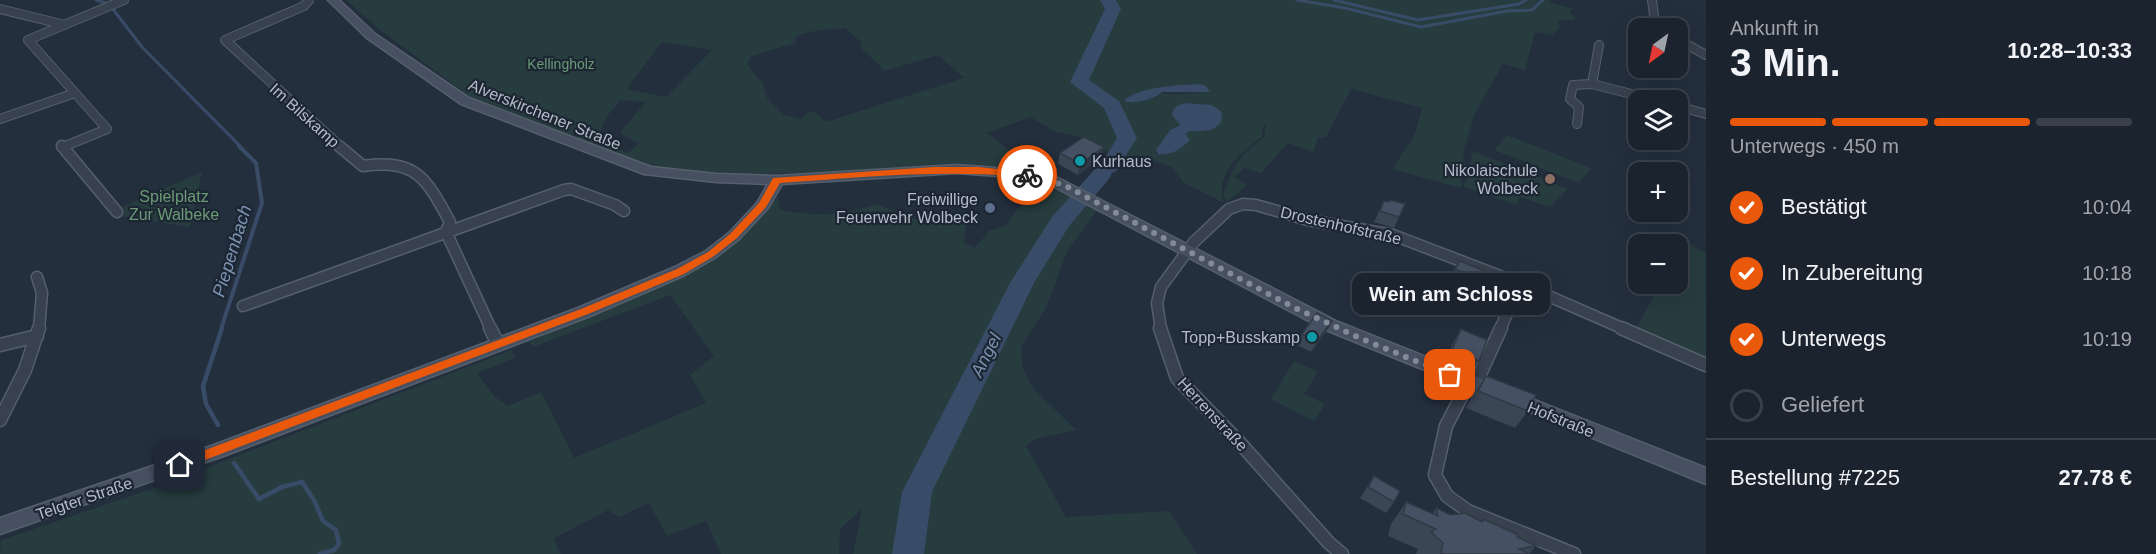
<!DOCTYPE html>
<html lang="de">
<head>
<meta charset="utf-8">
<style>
	:root { --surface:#1b232e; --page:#282f3a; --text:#f1f3f6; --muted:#a0a4aa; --line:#39404a; --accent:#ea580c }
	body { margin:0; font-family:Arial,sans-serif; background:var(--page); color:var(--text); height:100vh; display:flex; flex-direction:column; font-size:22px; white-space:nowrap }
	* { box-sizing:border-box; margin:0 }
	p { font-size:20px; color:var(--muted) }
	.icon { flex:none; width:33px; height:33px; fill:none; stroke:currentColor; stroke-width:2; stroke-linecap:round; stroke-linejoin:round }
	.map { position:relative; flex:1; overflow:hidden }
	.details { display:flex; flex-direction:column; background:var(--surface); width:450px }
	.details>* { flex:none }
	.needle { width:39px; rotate:213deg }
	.tools { position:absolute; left:1628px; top:18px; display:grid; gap:12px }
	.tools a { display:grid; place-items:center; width:60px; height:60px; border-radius:12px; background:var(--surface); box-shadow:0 6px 24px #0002,0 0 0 2px var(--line); font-size:30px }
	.pin { position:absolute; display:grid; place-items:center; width:51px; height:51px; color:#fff; margin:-26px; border-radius:12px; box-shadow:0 3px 9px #0006 }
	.courier { position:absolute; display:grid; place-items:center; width:60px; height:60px; margin:-30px; border:4px solid #ea580c; border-radius:50%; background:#fff; color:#222; box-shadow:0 2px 8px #0007 }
	.bubble { position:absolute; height:42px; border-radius:12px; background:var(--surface); box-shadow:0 6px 24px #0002,0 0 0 2px var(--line); font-size:20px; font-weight:600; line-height:42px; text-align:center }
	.head em { font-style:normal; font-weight:600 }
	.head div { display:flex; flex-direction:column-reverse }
	.head { display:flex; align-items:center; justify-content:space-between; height:102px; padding:0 24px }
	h1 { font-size:39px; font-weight:600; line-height:45px }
	.bar { display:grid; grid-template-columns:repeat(4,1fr); gap:9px 6px; align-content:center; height:72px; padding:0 24px }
	.bar i { height:8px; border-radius:4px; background:var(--line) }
	.bar .active { background:var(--accent) }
	.bar p { grid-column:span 4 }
	.line { display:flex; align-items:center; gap:15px; padding:0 24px; border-top:2px solid var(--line) }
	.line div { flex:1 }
	ol { padding:0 24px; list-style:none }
	li { display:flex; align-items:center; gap:18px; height:66px }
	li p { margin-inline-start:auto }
	li .icon { padding:6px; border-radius:50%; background:var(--accent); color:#fff; stroke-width:4 }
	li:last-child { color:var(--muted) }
	li i { width:33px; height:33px; border:3px solid var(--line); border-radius:50% }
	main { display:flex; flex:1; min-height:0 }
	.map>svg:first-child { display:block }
	.green { fill:#263c3f; fill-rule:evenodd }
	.water { fill:#394c67 }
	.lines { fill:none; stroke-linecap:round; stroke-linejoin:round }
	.stream-far2 { stroke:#394c67; stroke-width:3 }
	.stream-far1 { stroke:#394c67; stroke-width:4 }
	.stream { stroke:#394c67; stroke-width:4.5 }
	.river { fill:#394c67; fill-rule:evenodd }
	.street-far2-casing { stroke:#565f6c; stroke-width:10 }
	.street-far1-casing { stroke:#565f6c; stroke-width:13 }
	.street-casing { stroke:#565f6c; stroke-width:15 }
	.secondary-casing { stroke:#565f6c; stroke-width:3 }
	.street-far2 { stroke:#38414e; stroke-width:8 }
	.street-far1 { stroke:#38414e; stroke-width:10 }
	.street { stroke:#38414e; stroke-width:12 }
	.secondary { fill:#465061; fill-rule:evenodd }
	.wall { fill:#3b4654 }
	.shaded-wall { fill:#303945 }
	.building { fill:#455162; stroke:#303945; stroke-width:1.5 }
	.route { fill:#ea580c }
	.done { stroke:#828b98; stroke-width:6; stroke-dasharray:0 10.8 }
	.culture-dot { fill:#0f9aa8; stroke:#1d2633; stroke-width:2 }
	.education-dot { fill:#8d6e63; stroke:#1d2633; stroke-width:2 }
	.service-dot { fill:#5c6f8a; stroke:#1d2633; stroke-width:2 }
	.labels { text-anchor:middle; stroke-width:4.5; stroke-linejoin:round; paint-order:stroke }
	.far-park-label { font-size:14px; fill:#6b9a76; stroke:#1d2633 }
	.street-label { font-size:16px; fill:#b4bcc9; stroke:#1d2633 }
	.poi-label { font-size:16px; fill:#b4bcc9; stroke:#1d2633; text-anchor:end }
	.park-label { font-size:16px; fill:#6b9a76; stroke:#1d2633 }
	.water-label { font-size:18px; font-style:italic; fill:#7c92b1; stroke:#1d2633 }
</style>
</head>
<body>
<main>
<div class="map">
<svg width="1706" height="554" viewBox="0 0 1706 554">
	<rect width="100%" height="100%" fill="#242f3e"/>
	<path class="green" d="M346 0H1102L1106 13 1099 34 1086 53 1073 80 1082 81 1117 10 1110 0H1549L1550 3 1572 8 1570 13 1576 18 1575 20H1557L1560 27 1553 35 1535 32 1525 70 1503 64 1475 113 1464 150 1461 188 1392 169 1414 136 1422 108 1351 89 1326 137 1318 138 1313 152 1288 143 1261 173 1244 168 1235 177 1247 185 1227 202 1223 195C1235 162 1237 159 1264 137L1266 125 1263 126 1262 137C1241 152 1214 174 1224 203L1184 183 1171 167 1141 156 1118 157 1081 137 1056 132 1030 117 987 133 1032 169 957 163 829 172 718 175 650 168 573 138 590 133H601L596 140 628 153 639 143 623 135 621 131 646 102 620 100 608 115 600 131 566 135 469 96 379 29ZM845 28 862 43 861 48 885 71 938 55 964 78 826 122 816 113 809 111 802 119 784 115 767 98 763 84 747 64 752 56 796 43 795 38C805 30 831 30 845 28ZM662 42 712 50 666 97 627 89ZM1197 84 1210 92 1171 94 1143 92 1170 86ZM1187 103 1204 104 1208 131H1189C1180 146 1175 157 1155 153L1170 130 1180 124 1182 104Z
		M1507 135 1591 168 1579 183 1494 150Z
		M1473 151 1568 189 1550 207 1520 197 1516 205 1464 187Z
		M202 172 190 227 120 216 122 207Z
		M1052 190H1058L1097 210 1067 252 1046 308 1021 347 1023 369 1034 389 1076 430 1035 439 1026 446 1066 517 1169 511 1197 554H853L862 509 840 529 839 554H721L706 521 667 536 649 503 619 517 608 510 553 539 561 554H0L1 540 152 489 511 350 515 358 477 373 494 396 508 406 541 392 574 458 706 403 690 375 714 356 670 295 533 347 530 342 713 259 754 225 778 196 780 210C815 217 843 215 878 204 907 217 935 229 967 220L964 243 975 248 989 231 1005 226 1019 207Z
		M1682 240 1706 253V361L1637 327 1660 284H1677V250Z
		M1294 361 1318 372 1304 394 1325 404 1314 421 1271 399Z"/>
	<path class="water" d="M1197 84 1206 86 1210 92H1162C1155 99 1133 105 1124 101 1137 87 1178 85 1197 84Z
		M1186 103 1212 105 1222 112 1221 122C1213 133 1201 131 1189 131L1186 135 1190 140C1181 149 1171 156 1158 154L1156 150 1170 130 1180 125 1172 115C1172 107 1180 104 1186 103Z"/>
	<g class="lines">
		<path class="stream-far2" d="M96 0 109 4 142 47 241 147
			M1297 0 1345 8 1421 27 1507 11 1532 10 1543 0
			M1334 0 1418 20 1519 4 1526 0"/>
		<path class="stream-far1" d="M221 329 262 203 256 163 239 146"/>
		<path class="stream" d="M218 425 206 404 203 386 222 328
			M234 463 259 499 282 487 302 482 314 500 323 521 336 530 339 544 334 550 320 554"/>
		<path class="river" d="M1100 0H1116L1121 9 1089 80 1119 101 1137 138 1116 171 1112 173 1109 179 1069 226 1034 283 932 492 924 554H892L902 492 1010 283 1052 217 1095 169 1099 168 1117 138 1104 108 1070 82 1105 9Z"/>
		<defs>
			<path id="street-far2" d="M309 0 304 6 225 40 341 147
				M1652 0 1654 15
				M0 9 65 25
				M1677 39 1706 55
				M1592 84 1599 45
				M1677 106 1706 114
				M0 119 75 93
				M1577 124 1579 107 1570 99 1573 85 1592 84 1655 100
				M63 147 107 129 28 40 124 0"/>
			<path id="street-far1" d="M62 146 117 212
				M339 146 363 166C417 159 426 178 450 222L446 232 491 329
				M37 277 42 293 39 329
				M243 306 564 190 571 189 615 205 624 211
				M1161 329 1157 303 1161 287 1194 242 1229 209 1243 204 1256 205 1308 220 1393 235 1521 284 1624 329
				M1500 329 1521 284"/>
			<path id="street" d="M490 328 498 344
				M1160 328 1177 378 1240 443 1329 543 1342 554
				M1621 328 1706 365
				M0 345 37 336
				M1469 382 1446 426 1435 475 1447 496 1468 511 1574 554
				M1475 385 1501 328
				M0 420 25 370 39 328"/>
			<path id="secondary" d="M328 0H339L375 34 469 98 651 167 716 174 777 176 957 165 1012 169 1058 178 1338 322 1706 468V484L1326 330 1049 184 1012 177 957 173 782 184 768 208 739 239 716 257 685 275 590 316 226 455 0 534V518L214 445 578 308 675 267 706 251 729 233 757 203 768 184 716 182 644 174 461 104 367 38Z"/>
		</defs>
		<use href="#street-far2" class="street-far2-casing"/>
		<use href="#street-far1" class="street-far1-casing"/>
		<use href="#street" class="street-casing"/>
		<use href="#secondary" class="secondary-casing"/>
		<use href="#street-far2" class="street-far2"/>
		<use href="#street-far1" class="street-far1"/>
		<use href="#street" class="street"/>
		<use href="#secondary" class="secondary"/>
	</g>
	<path class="wall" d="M1104 147 1101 158 1078 175 1058 164 1060 153Z
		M1384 201 1399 217 1394 228 1374 222Z
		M1460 261 1486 281 1482 287 1452 275Z
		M1332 321 1326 332 1311 352 1297 345 1302 334Z
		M1461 329 1479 361 1471 372 1444 362 1454 341Z
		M1486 376 1528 411 1515 428 1466 408 1474 393Z
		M1374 476 1394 502 1386 513 1360 498Z
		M1406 502 1432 514 1436 508 1451 515 1481 522 1483 519 1517 537 1536 546 1529 554H1416L1418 549 1388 536 1391 524Z"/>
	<path class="shaded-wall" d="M1104 147 1101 158 1078 175 1080 164Z
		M1332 321 1326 332 1311 352 1317 341Z"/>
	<path class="building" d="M1084 137 1104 147 1080 164 1060 153Z
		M1390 200 1405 204 1399 217 1380 211 1384 201 1389 202Z
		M1460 261 1490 273 1486 281 1455 269Z
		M1317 313 1332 321 1317 341 1302 334Z
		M1461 329 1487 340 1479 361 1452 350Z
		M1486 376 1536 395 1528 411 1478 391Z
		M1374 476 1400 491 1394 502 1368 487Z
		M1406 502 1438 516 1436 508 1451 515 1465 513 1482 522 1483 519 1517 534V537L1536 546 1519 549 1529 554H1441L1443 543 1431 532 1436 529 1403 514Z"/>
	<path class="route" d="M934 167H978L1027 172 1031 175 1027 177C944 169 862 177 780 183L766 207 737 238 714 256 684 274 588 314 184 468 180 469 174 465 176 461 581 309 677 269 708 252 730 234 759 203 773 178Z"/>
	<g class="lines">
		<path class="done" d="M1027 175 1064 185 1293 307 1362 339 1450 375"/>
	</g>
	<g class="culture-dot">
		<circle cx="1080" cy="161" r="6"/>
		<circle cx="1312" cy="337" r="6"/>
	</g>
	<circle class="education-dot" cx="1550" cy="179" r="6"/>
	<circle class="service-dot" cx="990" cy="208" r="6"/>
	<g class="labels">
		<g class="far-park-label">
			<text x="561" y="69">Kellingholz</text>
		</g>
		<g class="street-label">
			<text transform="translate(545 114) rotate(22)" y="6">Alverskirchener Straße</text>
			<text transform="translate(305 115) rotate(42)" y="6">Im Bilskamp</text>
			<text transform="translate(1341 225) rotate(13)" y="6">Drostenhofstraße</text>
			<text transform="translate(1213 414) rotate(47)" y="6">Herrenstraße</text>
			<text transform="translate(1561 419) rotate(22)" y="6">Hofstraße</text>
			<text transform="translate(84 498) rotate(-19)" y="6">Telgter Straße</text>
		</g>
		<g class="poi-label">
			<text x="1092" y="167" text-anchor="start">Kurhaus</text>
			<text x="1538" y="176">Nikolaischule<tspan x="1538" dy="18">Wolbeck</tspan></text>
			<text x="978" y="205">Freiwillige<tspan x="978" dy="18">Feuerwehr Wolbeck</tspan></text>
			<text x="1300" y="343">Topp+Busskamp</text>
		</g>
		<g class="park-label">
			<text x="174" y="202">Spielplatz<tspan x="174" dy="18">Zur Walbeke</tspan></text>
		</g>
		<g class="water-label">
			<text transform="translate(232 251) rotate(-73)" y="6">Piepenbach</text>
			<text transform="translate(986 355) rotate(-63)" y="6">Angel</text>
		</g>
	</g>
</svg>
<div class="tools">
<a><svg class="needle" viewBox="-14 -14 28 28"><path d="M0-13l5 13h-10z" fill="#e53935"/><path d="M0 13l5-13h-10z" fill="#a0a4aa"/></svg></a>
<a><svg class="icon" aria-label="layers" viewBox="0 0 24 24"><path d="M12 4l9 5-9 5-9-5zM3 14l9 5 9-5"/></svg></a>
<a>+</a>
<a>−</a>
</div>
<div class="pin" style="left:1450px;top:375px;background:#ea580c"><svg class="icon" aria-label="bag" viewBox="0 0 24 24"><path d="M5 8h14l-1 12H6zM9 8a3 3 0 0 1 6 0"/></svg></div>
<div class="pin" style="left:180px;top:465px;background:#1f2937"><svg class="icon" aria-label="home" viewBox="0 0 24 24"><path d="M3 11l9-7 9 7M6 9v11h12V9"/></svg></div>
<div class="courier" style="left:1027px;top:175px"><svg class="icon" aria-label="bike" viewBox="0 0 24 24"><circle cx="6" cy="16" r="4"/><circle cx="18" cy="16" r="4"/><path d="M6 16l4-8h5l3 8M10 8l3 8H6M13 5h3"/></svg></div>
<div class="bubble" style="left:1352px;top:273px;width:198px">Wein am Schloss</div>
</div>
<section class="details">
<div class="head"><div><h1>3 Min.</h1><p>Ankunft in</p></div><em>10:28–10:33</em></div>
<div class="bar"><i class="active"></i><i class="active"></i><i class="active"></i><i></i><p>Unterwegs · 450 m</p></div>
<ol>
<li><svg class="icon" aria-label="check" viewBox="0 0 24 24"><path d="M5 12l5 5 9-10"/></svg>Bestätigt<p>10:04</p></li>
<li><svg class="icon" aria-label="check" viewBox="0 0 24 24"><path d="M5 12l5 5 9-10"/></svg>In Zubereitung<p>10:18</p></li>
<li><svg class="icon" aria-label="check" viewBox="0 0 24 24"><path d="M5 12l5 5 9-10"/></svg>Unterwegs<p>10:19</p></li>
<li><i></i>Geliefert</li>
</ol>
<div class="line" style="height:78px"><div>Bestellung #7225</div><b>27.78 €</b></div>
</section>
</main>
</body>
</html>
